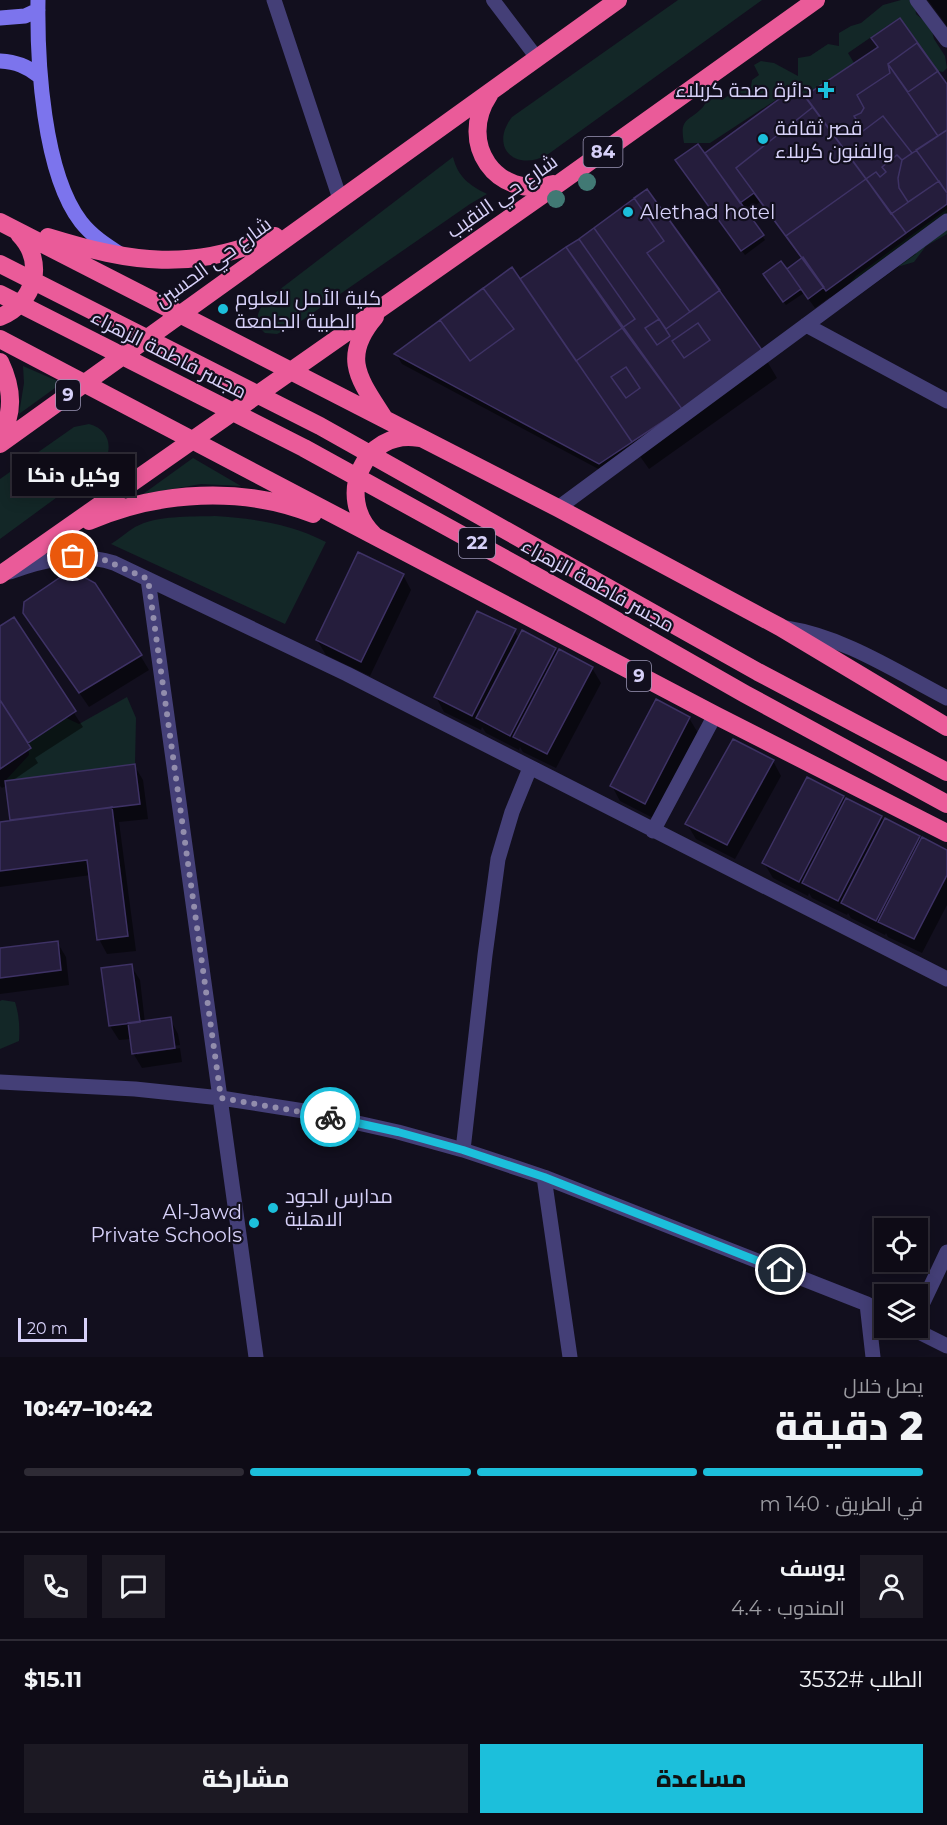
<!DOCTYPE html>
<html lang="ar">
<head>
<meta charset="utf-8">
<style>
	:root { --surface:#0e0b16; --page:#1c1923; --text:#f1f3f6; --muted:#9b9ba1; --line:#2e2b35; --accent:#1cbfdb }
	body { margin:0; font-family:Montserrat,Cairo,sans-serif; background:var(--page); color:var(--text); direction:rtl; height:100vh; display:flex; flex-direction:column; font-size:22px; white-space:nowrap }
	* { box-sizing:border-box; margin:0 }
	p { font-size:20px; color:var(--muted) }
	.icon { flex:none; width:33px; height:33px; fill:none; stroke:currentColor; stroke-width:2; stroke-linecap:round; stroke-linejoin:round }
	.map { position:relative; height:1357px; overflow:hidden; direction:ltr }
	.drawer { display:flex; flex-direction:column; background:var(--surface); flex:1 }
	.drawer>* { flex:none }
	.tools { position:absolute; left:874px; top:1218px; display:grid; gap:12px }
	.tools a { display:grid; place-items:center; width:54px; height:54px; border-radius:0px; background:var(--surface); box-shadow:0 3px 15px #0003,0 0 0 2px var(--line); font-size:30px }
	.scale { position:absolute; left:18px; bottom:15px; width:69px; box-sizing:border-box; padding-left:6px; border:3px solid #d7d1f9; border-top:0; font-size:16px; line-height:21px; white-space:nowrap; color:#d7d1f9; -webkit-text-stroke:4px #120f1e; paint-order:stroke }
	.pin { position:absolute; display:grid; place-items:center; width:51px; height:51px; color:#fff; margin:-26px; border:3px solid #fff; border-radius:50%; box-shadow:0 2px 6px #0007 }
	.courier { position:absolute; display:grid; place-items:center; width:60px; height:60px; margin:-30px; border:4px solid #1cbfdb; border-radius:50%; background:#fff; color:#222; box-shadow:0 2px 8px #0007 }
	.bubble { position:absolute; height:42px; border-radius:0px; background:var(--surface); box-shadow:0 3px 15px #0003,0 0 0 2px var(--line); font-size:20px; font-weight:800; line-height:42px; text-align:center; direction:rtl }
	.head em { font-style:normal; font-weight:800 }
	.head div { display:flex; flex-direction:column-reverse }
	.head { display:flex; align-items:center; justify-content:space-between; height:102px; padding:0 24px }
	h1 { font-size:39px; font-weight:800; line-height:45px }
	.bar { display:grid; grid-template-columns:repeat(4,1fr); gap:9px 6px; align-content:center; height:72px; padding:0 24px }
	.bar i { height:8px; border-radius:4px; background:var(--line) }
	.bar .active { background:var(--accent) }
	.bar p { grid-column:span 4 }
	.line { display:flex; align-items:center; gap:15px; padding:0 24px; border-top:2px solid var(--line) }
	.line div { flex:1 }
	.round { display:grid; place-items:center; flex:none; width:63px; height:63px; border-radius:0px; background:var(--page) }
	.action { display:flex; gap:12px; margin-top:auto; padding:12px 24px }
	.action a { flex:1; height:69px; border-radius:0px; background:var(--accent); color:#111; font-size:24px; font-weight:800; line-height:69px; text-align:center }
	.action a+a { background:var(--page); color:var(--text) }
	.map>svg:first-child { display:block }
	.green { fill:#132727 }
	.shadow { fill:#0007 }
	.building { fill:#251d3c; stroke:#3e3265; stroke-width:1.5 }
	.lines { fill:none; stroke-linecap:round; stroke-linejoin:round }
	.lane { stroke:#443f77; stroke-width:14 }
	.street { stroke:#443f77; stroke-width:15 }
	.secondary { stroke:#7c74ed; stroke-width:15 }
	.highway { stroke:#ea5b99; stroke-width:18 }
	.tree { fill:#417974 }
	.done { stroke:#928dac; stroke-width:6; stroke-dasharray:0 10.8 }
	.route { stroke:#1cbfdb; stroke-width:8 }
	.poi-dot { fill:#1cbfdb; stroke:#120f1e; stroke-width:2 }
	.labels { text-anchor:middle; stroke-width:4.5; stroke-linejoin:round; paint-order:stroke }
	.shield { fill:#120f1e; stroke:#9c97b7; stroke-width:1.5 }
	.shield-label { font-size:18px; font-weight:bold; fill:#d7d1f9 }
	.poi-label { font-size:20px; fill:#d7d1f9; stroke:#120f1e; text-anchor:start }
	.street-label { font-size:20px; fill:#d7d1f9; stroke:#120f1e }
</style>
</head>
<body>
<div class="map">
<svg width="947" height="1357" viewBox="0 0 947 1357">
	<rect width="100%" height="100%" fill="#120f1e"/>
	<path class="green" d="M678 0H762L547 155C515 172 489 147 512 117Z
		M901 0H915L916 14 931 27 934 39 945 56 947 68 943 72 938 71 899 18 848 53 854 63 805 96 797 86 710 143H684C679 117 689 122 703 107 706 103 708 98 710 94L722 100 739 88 751 87 752 80 759 75 754 65 761 61 774 63 798 76V58L810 56 828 44 839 46V33L851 26 861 23 883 5Z
		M453 157C458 177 469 185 487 194L470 204 294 326 277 334 265 333C253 322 257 312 266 300Z
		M947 209V234L926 246 914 262 897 267 835 300 856 276Z
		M23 366 62 383 19 414 24 383Z
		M89 424C108 429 113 445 105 462L0 539V479L74 427Z
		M193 458 241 486 201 484 143 494Z
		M215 516C256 519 289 523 326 542L285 624 111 544C119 539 127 532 135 527 158 515 189 517 215 516Z
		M127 697 136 718 135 764 5 781 29 755 28 743 51 728 60 715 79 724Z
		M2 1000 15 1002C19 1015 20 1027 19 1041L0 1049V1001Z"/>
	<path class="shadow" d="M928 0H947V26L933 7Z
		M947 87V225L910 243 916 254 839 310 830 297 815 308 804 293 786 305 767 279 791 277 802 260 760 202 746 212 765 240 745 255 680 165 704 156 797 88 809 104Z
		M520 281 761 351 777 378 649 469 637 452 606 473 402 364 396 354Z
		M403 575 411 590 370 676 326 655 317 640Z
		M24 613 140 655 149 670 89 707Z
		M13 619 83 727 35 758 38 763 12 781 134 765 143 780 148 819 119 822 136 951 107 954 99 939 91 875 0 887V823L12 822 7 785 2 788 0 786V628Z
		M514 630 519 639 555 649 558 653 592 668 601 683 556 768 523 752 520 747 519 750 486 733 482 727 481 730 444 712 436 697Z
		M689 718 698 733 653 818 620 801 612 786Z
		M773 761 781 776 735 859 696 839 687 824Z
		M843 797 846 802 881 817 884 822 919 837 922 841 947 851V905L922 953 888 937 886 933 885 935 851 918 848 913 847 915 812 898 809 893 808 896 773 878 764 863Z
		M57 942 66 957 69 985 0 994V950Z
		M131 966 140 980 145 1023 170 1019 178 1034 180 1045 137 1052V1055L180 1048 182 1062 142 1068 133 1053 131 1039 119 1040 110 1026Z"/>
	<path class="building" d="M900 18 947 84V204L906 233 805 96 878 47 871 38Z
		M917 43 947 84V193L939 181 891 214 866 179 876 172 880 177 886 172 882 167 897 155 902 160 912 153 883 116 863 131 854 116 861 113 864 108 857 95 890 73 888 64Z
		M917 43 947 84V193L939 181 908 202 899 188 898 178 902 160 938 136 888 64Z
		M917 43 938 71 908 92 888 64Z
		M797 86 906 233 826 291 754 193 740 203 705 153Z
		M813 107 906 233 826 291 736 168Z
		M947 130V193L916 150Z
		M698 144 764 235 741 251 675 160Z
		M866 179 906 233 826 291 786 236Z
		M647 189 762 350 682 409 622 328 635 319 579 239Z
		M647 189 720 290 666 329 594 228Z
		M647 189 720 290 690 312 647 253 664 241 634 198Z
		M579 239 635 319 622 328 566 247Z
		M566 247 682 409 632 442 520 279Z
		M566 247 622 328 576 361 520 279Z
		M803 257 824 287 808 299 801 289 783 302 763 274 781 261 787 269Z
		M803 257 824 287 808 299 787 269Z
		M512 267 632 442 599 464 394 354Z
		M483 288 514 329 470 361 440 320Z
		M659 319 670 336 657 345 645 328Z
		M698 323 710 340 684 358 672 341Z
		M626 367 640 388 626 398 611 377Z
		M358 552 404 574 361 662 316 640Z
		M65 574 82 576 95 583 142 655 79 693 23 613 24 602Z
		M477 611 516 629 472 716 434 697Z
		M14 617 76 711 28 743 0 700V626Z
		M522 630 556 648 510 736 476 718Z
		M559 649 593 667 547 754 513 737Z
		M656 699 690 717 645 804 610 786Z
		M0 700 31 748 0 769Z
		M733 739 774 760 727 845 685 824Z
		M135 764 140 804 10 820 5 781Z
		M807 777 844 796 799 882 762 863Z
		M846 798 882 816 838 901 802 883Z
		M112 807 128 936 97 940 87 860 0 871V822Z
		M885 818 920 836 876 921 841 903Z
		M922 837 947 850V875L914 939 878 922Z
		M58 941 61 970 0 978V948Z
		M132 964 140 1022 109 1026 101 968Z
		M171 1017 175 1048 132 1054 128 1023Z"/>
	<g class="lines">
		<path class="lane" d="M493 0 537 58"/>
		<path class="street" d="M274 0 340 199
			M917 0 947 40
			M806 325 947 401
			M558 508 947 221
			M10 572C45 559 78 552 114 563L347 674 947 979
			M148 579 256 1357
			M786 628C844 637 895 671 947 698
			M653 831 715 715
			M0 1082 135 1089 221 1098 304 1111 398 1132 463 1150 544 1177 867 1304 885 1314
			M463 1150 485 955 498 859 512 812 530 768
			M544 1177 570 1357
			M867 1304 873 1357
			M918 1313 947 1252
			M911 1328 947 1346"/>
		<path class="secondary" d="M38 0C37 61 43 173 81 222 92 236 106 245 120 254
			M0 18 25 16 38 10
			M0 61C16 62 27 66 39 76"/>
		<path class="highway" d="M489 95C457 143 496 201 553 184
			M0 222 558 508 780 627 947 727
			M48 237C132 263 192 272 275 236
			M0 264 320 426 758 672 947 772
			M0 294 304 448 596 609 745 694 947 804
			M0 317C35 303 46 262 19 234
			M375 317C340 358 360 380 384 418
			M0 339 715 715 947 833
			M0 362C12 387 15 412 0 436
			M0 444 618 0
			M89 521C159 491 242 486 313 514
			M374 535C334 498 364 428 419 438
			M0 575 561 182 816 0"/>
	</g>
	<g class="tree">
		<circle cx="587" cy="182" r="9"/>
		<circle cx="556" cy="199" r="9"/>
	</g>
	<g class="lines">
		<path class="done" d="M73 556 102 559 148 579 221 1098 330 1117"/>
		<path class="route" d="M330 1117 398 1132 463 1150 544 1177 781 1270"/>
	</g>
	<g class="poi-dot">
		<path d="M823 81h6v6h6v6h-6v6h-6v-6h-6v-6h6z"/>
		<circle cx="763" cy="139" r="6"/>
		<circle cx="628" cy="212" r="6"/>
		<circle cx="223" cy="309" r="6"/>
		<circle cx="273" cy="1208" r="6"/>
		<circle cx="254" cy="1223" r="6"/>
	</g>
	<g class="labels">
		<g class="shield">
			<rect x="583.5" y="137" width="39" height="30" rx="4.5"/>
			<rect x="56" y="380" width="24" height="30" rx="4.5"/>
			<rect x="459" y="528" width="36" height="30" rx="4.5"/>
			<rect x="627" y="661" width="24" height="30" rx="4.5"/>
		</g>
		<g class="shield-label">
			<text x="603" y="158">84</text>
			<text x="68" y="401">9</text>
			<text x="477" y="549">22</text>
			<text x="639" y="682">9</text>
		</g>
		<g class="poi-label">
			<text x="812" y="97" text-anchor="end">دائرة صحة كربلاء</text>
			<text x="775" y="135">قصر ثقافة<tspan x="775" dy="23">والفنون كربلاء</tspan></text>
			<text x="640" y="219">Alethad hotel</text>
			<text x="235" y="305">كلية الأمل للعلوم<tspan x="235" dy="23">الطبية الجامعة</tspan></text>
			<text x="285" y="1203">مدارس الجود<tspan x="285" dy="23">الاهلية</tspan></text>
			<text x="242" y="1219" text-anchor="end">Al-Jawd<tspan x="242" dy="23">Private Schools</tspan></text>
		</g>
		<g class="street-label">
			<text transform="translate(502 196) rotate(-35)" y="7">شارع حي النقيب</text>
			<text transform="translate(213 262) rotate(-36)" y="7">شارع حي الحسين</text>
			<text transform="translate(169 354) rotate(27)" y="7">مجسر فاطمة الزهراء</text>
			<text transform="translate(598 585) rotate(29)" y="7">مجسر فاطمة الزهراء</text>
		</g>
	</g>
</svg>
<div class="tools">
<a><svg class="icon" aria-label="locate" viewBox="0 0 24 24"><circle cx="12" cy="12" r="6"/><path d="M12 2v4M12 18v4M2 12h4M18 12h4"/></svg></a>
<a><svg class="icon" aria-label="layers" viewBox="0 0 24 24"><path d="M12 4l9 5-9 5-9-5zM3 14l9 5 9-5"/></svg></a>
</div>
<div class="scale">20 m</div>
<div class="pin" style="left:73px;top:556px;background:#ea580c"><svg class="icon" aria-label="bag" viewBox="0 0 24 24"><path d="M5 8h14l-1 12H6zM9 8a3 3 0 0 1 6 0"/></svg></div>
<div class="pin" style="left:781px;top:1270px;background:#1f2937"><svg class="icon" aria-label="home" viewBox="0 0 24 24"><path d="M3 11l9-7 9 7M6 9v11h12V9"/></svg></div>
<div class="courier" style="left:330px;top:1117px"><svg class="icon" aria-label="bike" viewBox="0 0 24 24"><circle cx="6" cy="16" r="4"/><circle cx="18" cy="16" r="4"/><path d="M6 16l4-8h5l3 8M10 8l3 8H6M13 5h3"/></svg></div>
<div class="bubble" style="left:12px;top:454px;width:123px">وكيل دنكا</div>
</div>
<section class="drawer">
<div class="head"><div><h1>2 دقيقة</h1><p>يصل خلال</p></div><em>10:42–10:47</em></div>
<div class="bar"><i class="active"></i><i class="active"></i><i class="active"></i><i></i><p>في الطريق · 140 m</p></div>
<div class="line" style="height:108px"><a class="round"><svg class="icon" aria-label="person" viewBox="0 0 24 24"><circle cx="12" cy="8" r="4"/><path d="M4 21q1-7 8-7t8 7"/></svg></a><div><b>يوسف</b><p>المندوب · 4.4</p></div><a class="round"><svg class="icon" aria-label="chat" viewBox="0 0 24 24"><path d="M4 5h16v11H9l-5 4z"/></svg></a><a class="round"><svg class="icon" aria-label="phone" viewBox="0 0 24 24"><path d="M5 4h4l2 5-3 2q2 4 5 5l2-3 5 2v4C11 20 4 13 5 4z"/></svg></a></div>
<div class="line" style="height:78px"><div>الطلب #3532</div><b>$15.11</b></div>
<div class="action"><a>مساعدة</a><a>مشاركة</a></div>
</section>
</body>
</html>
